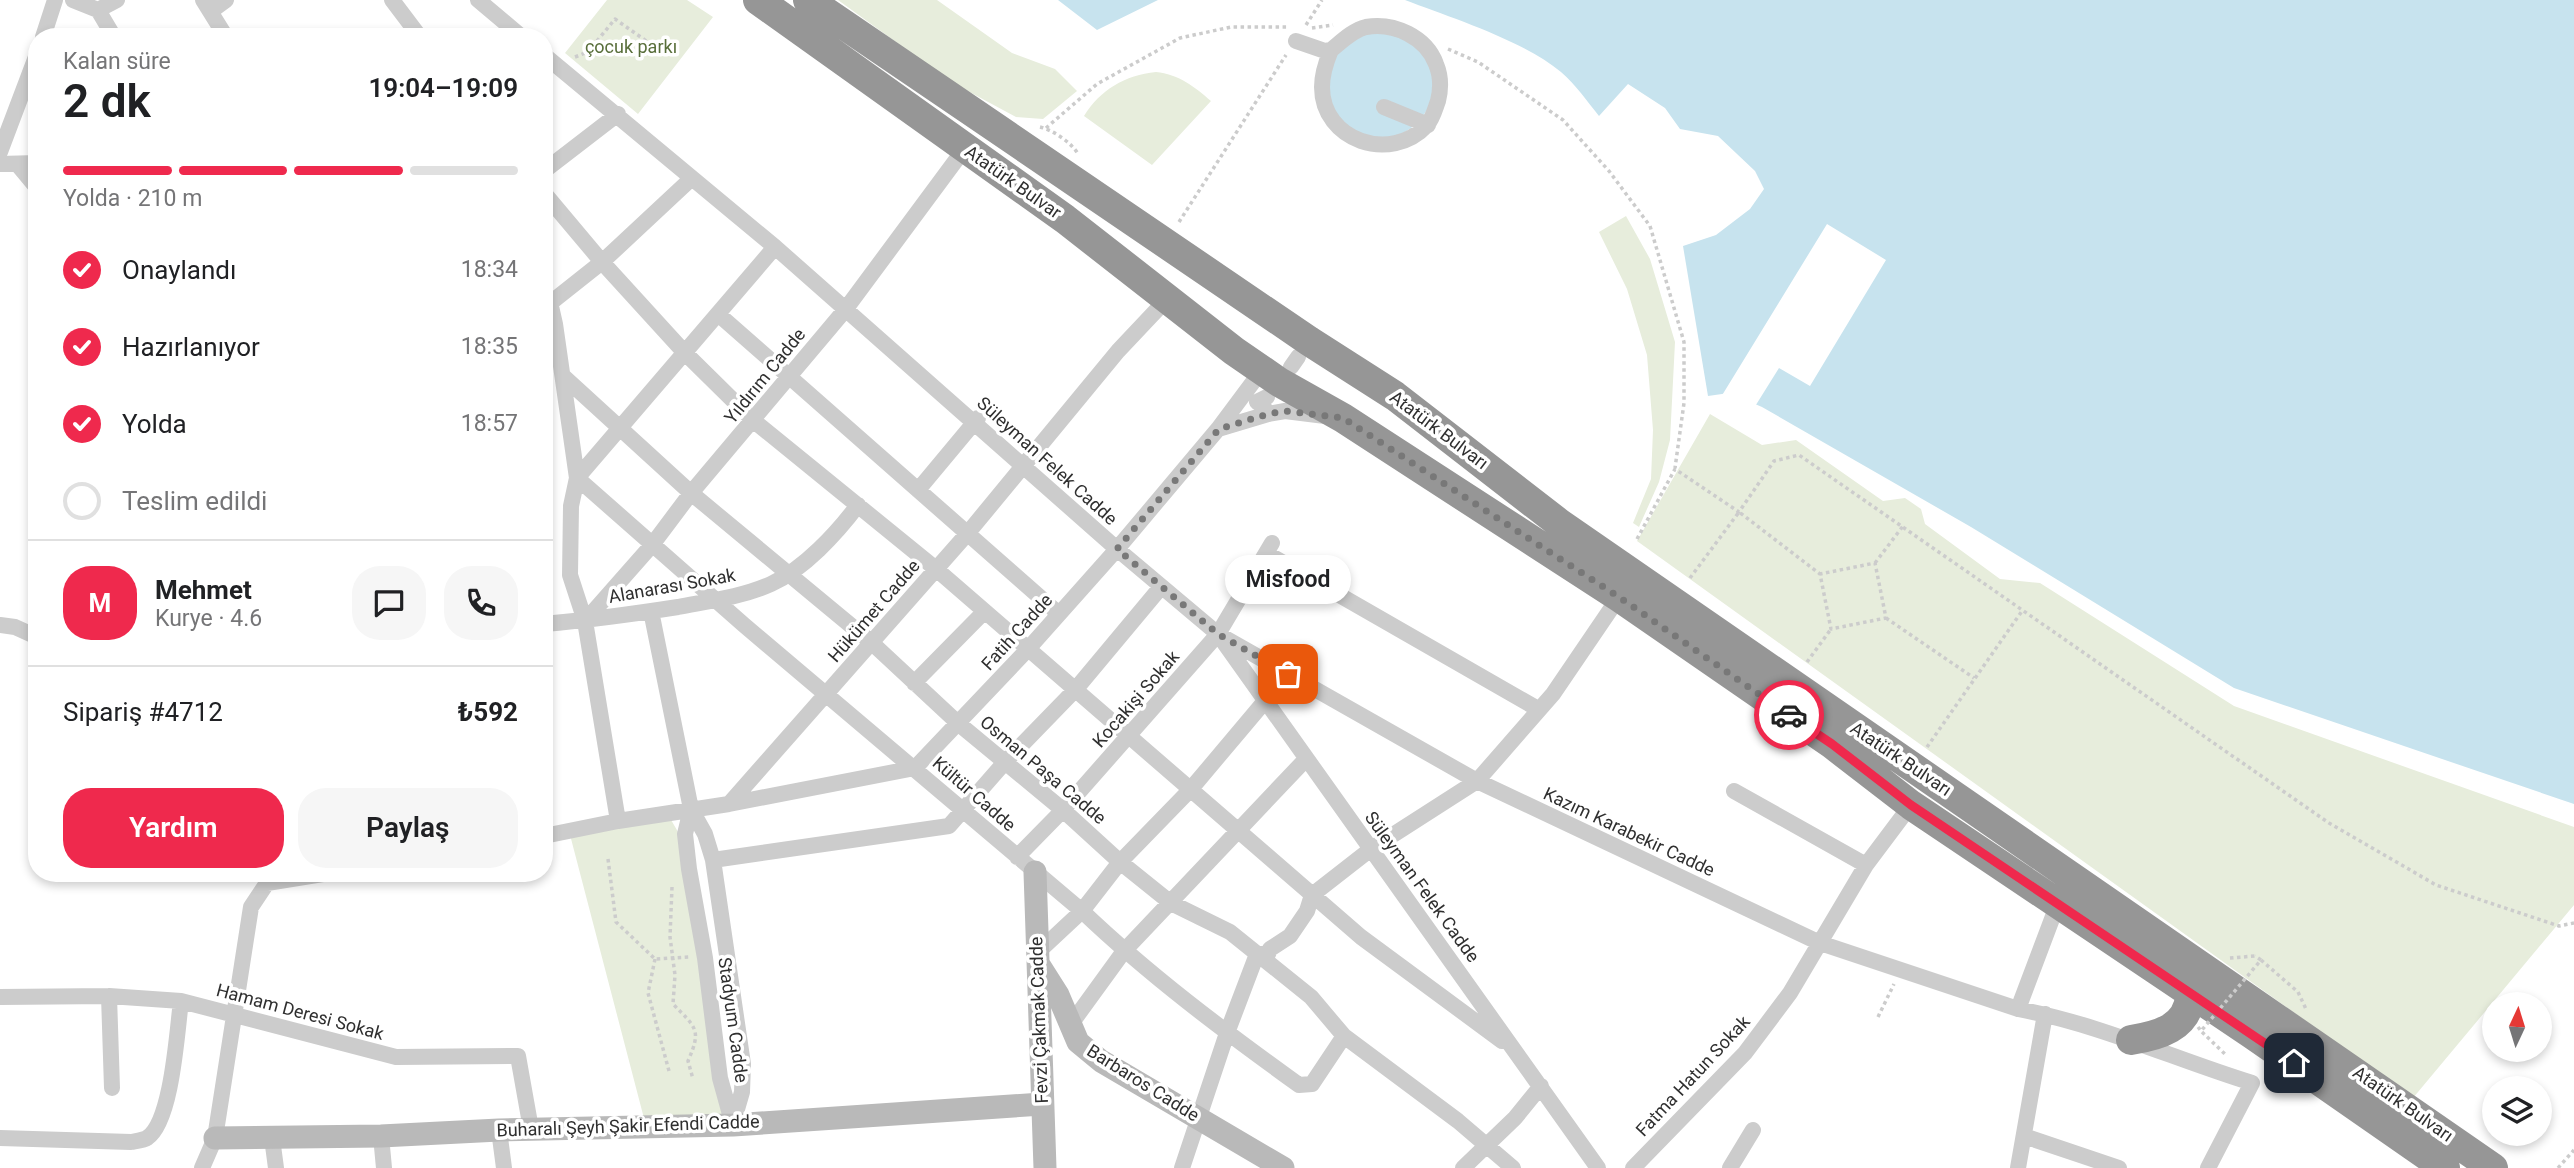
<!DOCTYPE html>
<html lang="tr">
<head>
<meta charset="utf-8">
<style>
	:root { --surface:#fff; --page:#f6f6f6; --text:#202124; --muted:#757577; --line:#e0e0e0; --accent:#ef294d }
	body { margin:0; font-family:Roboto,sans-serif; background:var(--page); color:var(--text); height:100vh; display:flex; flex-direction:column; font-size:26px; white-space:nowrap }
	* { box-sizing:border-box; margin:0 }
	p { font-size:23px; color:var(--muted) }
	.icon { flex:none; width:38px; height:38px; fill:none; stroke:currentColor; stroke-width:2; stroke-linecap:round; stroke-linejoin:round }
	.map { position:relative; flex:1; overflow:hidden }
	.details { position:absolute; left:28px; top:28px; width:525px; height:854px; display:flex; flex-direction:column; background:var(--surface); border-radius:28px; box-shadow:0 4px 10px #0003 }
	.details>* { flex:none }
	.needle { width:46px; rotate:4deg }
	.controls { position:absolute; left:2482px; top:992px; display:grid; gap:14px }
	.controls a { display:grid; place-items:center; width:70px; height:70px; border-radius:50%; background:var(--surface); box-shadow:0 4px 10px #0003; font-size:35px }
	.pin { position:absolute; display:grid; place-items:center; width:60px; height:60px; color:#fff; margin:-30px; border-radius:14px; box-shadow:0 4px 10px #0006 }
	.courier { position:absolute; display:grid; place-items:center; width:70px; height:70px; margin:-35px; border:5px solid #ef294d; border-radius:50%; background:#fff; color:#222; box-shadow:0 2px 9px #0007 }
	.bubble { position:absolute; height:49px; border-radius:24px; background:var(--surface); box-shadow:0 4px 10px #0003; font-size:23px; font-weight:600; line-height:49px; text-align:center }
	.overview em { font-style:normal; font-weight:600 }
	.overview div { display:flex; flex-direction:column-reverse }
	.overview { display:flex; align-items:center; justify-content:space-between; height:119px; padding:0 35px }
	h1 { font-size:46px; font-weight:600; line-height:52px }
	.bar { display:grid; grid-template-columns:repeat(4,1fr); gap:10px 7px; align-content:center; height:84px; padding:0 35px }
	.bar i { height:9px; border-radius:5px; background:var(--line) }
	.bar .active { background:var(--accent) }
	.bar p { grid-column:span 4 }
	.line { display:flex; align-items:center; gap:18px; padding:0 35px; border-top:2px solid var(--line) }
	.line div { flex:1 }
	.round { display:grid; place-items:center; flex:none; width:74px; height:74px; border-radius:28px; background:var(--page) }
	ol { padding:0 35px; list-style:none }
	li { display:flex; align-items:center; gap:21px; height:77px }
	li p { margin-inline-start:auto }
	li .icon { padding:7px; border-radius:50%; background:var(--accent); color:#fff; stroke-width:4 }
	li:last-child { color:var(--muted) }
	li i { width:38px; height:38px; border:4px solid var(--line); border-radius:50% }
	.button { display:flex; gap:14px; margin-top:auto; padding:14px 35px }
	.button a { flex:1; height:80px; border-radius:28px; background:var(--accent); color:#fff; font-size:28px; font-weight:600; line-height:80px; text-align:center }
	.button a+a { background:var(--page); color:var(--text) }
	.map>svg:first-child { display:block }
	.green { fill:#e7eddc }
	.water { fill:#c7e3ee }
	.pier { fill:#fff }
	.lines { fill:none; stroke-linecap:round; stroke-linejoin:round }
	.path { stroke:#ccc; stroke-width:3.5; stroke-dasharray:3.5 3.5; stroke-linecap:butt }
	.street { stroke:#ccc; stroke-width:16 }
	.secondary { stroke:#b9b9b9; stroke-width:23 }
	.highway { stroke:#969696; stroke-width:30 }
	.path-bridge { stroke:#ccc; stroke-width:3.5; stroke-dasharray:3.5 3.5; stroke-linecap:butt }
	.done { stroke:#787878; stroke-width:7; stroke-dasharray:0 12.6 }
	.route { stroke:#ef294d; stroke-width:9 }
	.labels { text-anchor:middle; stroke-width:7; stroke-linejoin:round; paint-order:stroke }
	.park-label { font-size:18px; fill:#586e3a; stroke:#fff }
	.street-label { font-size:18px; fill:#2f2f2f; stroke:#fff }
</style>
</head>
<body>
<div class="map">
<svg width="2574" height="1168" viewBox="0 0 2574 1168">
	<rect width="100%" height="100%" fill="#fff"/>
	<path class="green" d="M607 0H687L713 17 638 114 565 53Z
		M838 0H937L1012 53 1055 69 1077 91 1043 119 1016 117 951 82Z
		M1156 72C1178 74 1195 87 1211 101L1152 165 1084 116C1100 90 1125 75 1156 72Z
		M1626 216 1650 259 1675 342 1670 440 1659 482 1639 527 1633 523 1651 479 1653 430 1647 355 1627 289 1599 232Z
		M1710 414 1762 445 1796 440 1883 501 1905 498 1921 509 1925 524 2000 579 2040 583 2234 706 2574 827V905L2413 1098 1637 541Z
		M667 813 681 837 733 1125 646 1126 569 831Z"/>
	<path class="water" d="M1058 0H1158L1097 30Z
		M1405 0H2574V804L2234 688 1971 527 1762 407 1729 393 1708 396 1683 246 1716 235 1750 209 1764 189 1755 171 1718 136 1680 129 1665 108 1628 84 1599 116C1587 101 1576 85 1561 72 1522 40 1452 18 1405 0Z
		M1327 85a53 53 0 1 1 106 0a53 53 0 1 1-106 0Z"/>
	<path class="pier" d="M1827 224 1886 260 1810 386 1779 368 1754 408 1729 396 1721 397Z"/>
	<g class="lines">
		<path class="path" d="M1306 25 1322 0
			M1312 28 1333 25
			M1448 49 1478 62 1563 120 1609 171 1650 226 1684 342V403L1675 468
			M575 57 588 52 615 19 652 45
			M1040 127C1053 130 1072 143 1078 154
			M1046 128 1097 84 1180 38 1231 27H1287
			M1179 222 1286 55
			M1637 539 1675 469 1739 512 1774 461 1799 455 2329 823 2436 885 2559 926 2574 923
			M1875 563 1903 526
			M1690 578 1739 512 1820 574 1831 629 1886 618 1875 563 1820 574
			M1886 618 1974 678
			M1807 662 1831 629
			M1927 747 2022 611
			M608 859 616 922 655 959 689 957
			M672 887 670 937 675 975 673 1004C696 1028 702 1029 688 1061L693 1079
			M2230 958 2255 956
			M655 959 648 993 669 1071
			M2261 960 2298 992 2306 1009
			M1878 1017 1894 984
			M2202 1032 2227 1056
			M2558 1168 2574 1150"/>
		<path class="street" d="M73 0 98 10 114 37
			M203 0 226 37
			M392 0 420 37
			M478 0 522 37
			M98 10 117 0
			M211 11 226 0
			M43 37 55 0
			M1296 41 1325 51 1331 50C1341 42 1353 30 1366 27 1394 22 1426 37 1436 64 1441 76 1441 89 1438 101 1435 109 1433 118 1427 125 1391 164 1322 141 1322 87 1322 74 1326 62 1331 50
			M544 55 775 247 1117 549 1218 634 1598 1168
			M1384 107 1428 125
			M0 152 37 54
			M0 164 37 163
			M17 164 37 188
			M544 171 618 114
			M544 193 602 262 685 353 754 421 936 569 1361 937 1502 1041
			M775 247 577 478 744 625 1082 911C1149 975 1224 1031 1299 1085L1312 1084 1344 1036
			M544 300 550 302 555 324 577 478 571 506 570 575 585 621 618 821
			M544 308 602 262 692 178
			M718 314 1059 614
			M1291 367 1298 357
			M564 377 691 493 872 643 959 724 1063 810 1120 862 1171 903 1230 932 1311 997 1344 1036 1458 1121 1513 1168
			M36 389 37 397
			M1264 407 1257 402 1267 397
			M1218 429 1268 414 1285 411 1325 416
			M918 490 978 418
			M1266 553 1538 709
			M651 611 691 809 685 834 689 869 705 958 720 1078 733 1125
			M585 621 652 545 691 493 845 310 965 148
			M544 624C589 620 633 614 678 607 709 601 742 597 771 584 804 569 837 533 858 505
			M0 625 15 627 37 637
			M1223 637 1477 781 1820 943 2018 1009C2099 1024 2174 1059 2252 1083L2208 1168
			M914 683 984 612
			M1734 791 1866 865
			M729 804 967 534 1118 351 1168 298
			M691 809 705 834 713 860 743 1064 742 1092 733 1123
			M544 836 618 821 729 804 915 768 1028 649 1117 549 1218 429 1262 370
			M1017 857 1063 810 1218 634 1272 543
			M713 860 949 826 1005 762 1075 690 1161 587
			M1037 953 1082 911 1120 862 1190 790 1265 701
			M109 996 112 1088
			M0 997 109 996 181 1001 396 1057 518 1056 531 1129
			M2018 1009 2058 903
			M1071 1024 1124 951 1306 759
			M499 1130 504 1168
			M381 1136 384 1168
			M2024 1136 2119 1168
			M0 1138 131 1142C136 1141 144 1140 147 1138 172 1122 177 1031 181 1001
			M272 1138 276 1168
			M202 1168 215 1138 251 907 267 883 329 873
			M1182 1168 1227 1033 1257 954H1268L1270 949 1290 936 1307 911 1312 895 1371 849 1477 781 1553 694 1619 597
			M1463 1168 1515 1118 1541 1086
			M1633 1168 1745 1053 1790 993 1866 865 1911 805
			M1730 1168 1753 1130
			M2018 1168 2045 1014"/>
		<path class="secondary" d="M1035 872 1045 1168
			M1039 965 1058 995 1078 1042 1101 1061 1283 1168
			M215 1138 381 1136 499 1130 733 1125 1042 1104"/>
		<path class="highway" d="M758 0 1065 219 1234 351 1279 382 1343 418 1619 597 1832 744 1911 805 2252 1034 2445 1168
			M808 0 1309 341 1395 396 1559 523 2493 1168
			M2131 1040C2157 1036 2189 1028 2190 995"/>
		<path class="path-bridge" d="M2198 1027 2201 1031 2261 960 2255 956"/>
	</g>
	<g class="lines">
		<path class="done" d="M1288 674 1218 634 1117 549 1219 429 1268 414 1285 411 1343 418 1619 597 1789 715"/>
		<path class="route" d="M1789 715 1832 744 1911 805 2294 1063"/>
	</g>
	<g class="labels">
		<g class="park-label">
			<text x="631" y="53">çocuk parkı</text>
		</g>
		<g class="street-label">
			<text transform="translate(1013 182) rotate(35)" y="6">Atatürk Bulvar</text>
			<text transform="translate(765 376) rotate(-51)" y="6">Yıldırım Cadde</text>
			<text transform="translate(1439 430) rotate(37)" y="6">Atatürk Bulvarı</text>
			<text transform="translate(1047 461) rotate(42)" y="6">Süleyman Felek Cadde</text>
			<text transform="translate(672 586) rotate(-10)" y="6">Alanarası Sokak</text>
			<text transform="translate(874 611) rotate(-49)" y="6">Hükümet Cadde</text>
			<text transform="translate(1017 632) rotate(-48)" y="6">Fatih Cadde</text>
			<text transform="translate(1136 699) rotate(-49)" y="6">Kocakişi Sokak</text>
			<text transform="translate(1901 759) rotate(34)" y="6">Atatürk Bulvarı</text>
			<text transform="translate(1043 770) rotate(40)" y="6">Osman Paşa Cadde</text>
			<text transform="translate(974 794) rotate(41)" y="6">Kültür Cadde</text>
			<text transform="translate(1629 832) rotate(25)" y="6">Kazım Karabekir Cadde</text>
			<text transform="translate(1422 887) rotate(54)" y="6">Süleyman Felek Cadde</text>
			<text transform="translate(300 1012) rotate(15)" y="6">Hamam Deresi Sokak</text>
			<text transform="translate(733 1020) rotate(82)" y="6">Stadyum Cadde</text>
			<text transform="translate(1039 1020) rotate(-92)" y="6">Fevzi Çakmak Cadde</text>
			<text transform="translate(1693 1076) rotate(-47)" y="6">Fatma Hatun Sokak</text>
			<text transform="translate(1143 1083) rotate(32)" y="6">Barbaros Cadde</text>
			<text transform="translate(2403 1104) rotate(35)" y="6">Atatürk Bulvarı</text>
			<text transform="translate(628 1126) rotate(-2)" y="6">Buharalı Şeyh Şakir Efendi Cadde</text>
		</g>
	</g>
</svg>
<div class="controls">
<a><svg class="needle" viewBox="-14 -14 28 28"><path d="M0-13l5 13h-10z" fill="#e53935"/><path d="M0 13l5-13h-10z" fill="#757577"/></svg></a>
<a><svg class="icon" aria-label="layers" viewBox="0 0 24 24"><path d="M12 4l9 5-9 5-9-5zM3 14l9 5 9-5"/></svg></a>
</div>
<div class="pin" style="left:1288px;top:674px;background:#ea580c"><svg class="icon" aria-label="bag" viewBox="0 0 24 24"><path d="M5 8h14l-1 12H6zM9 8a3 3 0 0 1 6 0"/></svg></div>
<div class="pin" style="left:2294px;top:1063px;background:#1f2937"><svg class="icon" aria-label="home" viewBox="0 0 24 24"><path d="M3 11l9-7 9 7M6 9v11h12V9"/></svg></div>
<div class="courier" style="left:1789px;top:715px"><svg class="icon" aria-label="car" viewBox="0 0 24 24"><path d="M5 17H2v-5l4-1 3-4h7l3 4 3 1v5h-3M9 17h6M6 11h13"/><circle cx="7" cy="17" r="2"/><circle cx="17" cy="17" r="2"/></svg></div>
<div class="bubble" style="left:1225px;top:555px;width:126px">Misfood</div>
<section class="details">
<div class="overview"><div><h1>2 dk</h1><p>Kalan süre</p></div><em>19:04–19:09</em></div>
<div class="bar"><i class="active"></i><i class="active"></i><i class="active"></i><i></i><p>Yolda · 210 m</p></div>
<ol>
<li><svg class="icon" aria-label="check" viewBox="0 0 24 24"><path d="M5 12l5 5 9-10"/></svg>Onaylandı<p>18:34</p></li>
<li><svg class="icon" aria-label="check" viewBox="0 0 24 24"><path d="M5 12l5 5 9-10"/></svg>Hazırlanıyor<p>18:35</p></li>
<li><svg class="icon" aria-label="check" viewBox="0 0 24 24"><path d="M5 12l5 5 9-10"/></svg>Yolda<p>18:57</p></li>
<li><i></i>Teslim edildi</li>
</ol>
<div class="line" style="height:126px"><b class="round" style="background:var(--accent);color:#fff">M</b><div><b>Mehmet</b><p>Kurye · 4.6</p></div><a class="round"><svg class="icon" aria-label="chat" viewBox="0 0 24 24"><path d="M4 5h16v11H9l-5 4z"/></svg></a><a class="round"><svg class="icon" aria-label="phone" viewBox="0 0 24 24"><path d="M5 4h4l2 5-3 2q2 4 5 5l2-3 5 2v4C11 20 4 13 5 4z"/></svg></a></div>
<div class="line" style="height:91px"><div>Sipariş #4712</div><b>₺592</b></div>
<div class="button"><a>Yardım</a><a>Paylaş</a></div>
</section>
</div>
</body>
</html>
